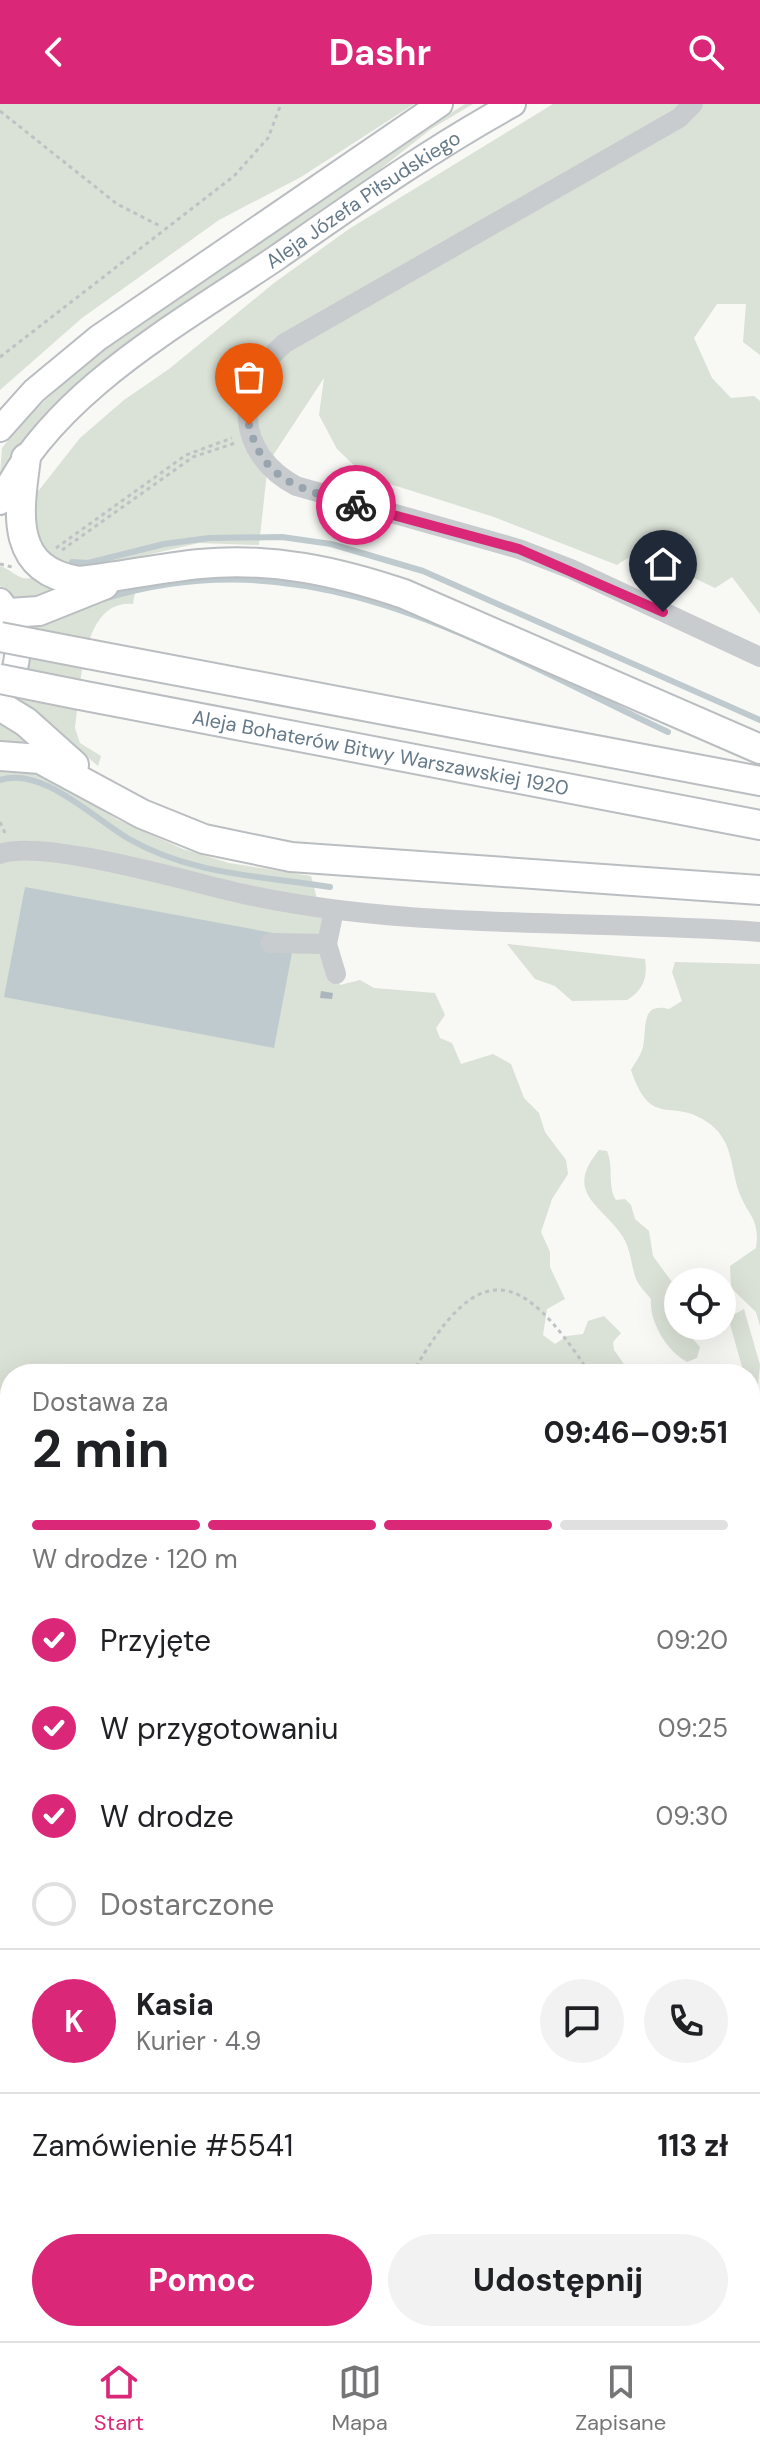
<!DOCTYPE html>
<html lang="pl">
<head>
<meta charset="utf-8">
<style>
	:root { --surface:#fff; --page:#f2f2f2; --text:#202124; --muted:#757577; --line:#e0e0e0; --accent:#db2777 }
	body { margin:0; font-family:"DM Sans",sans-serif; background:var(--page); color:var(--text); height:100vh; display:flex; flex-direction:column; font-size:30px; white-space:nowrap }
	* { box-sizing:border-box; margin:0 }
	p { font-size:26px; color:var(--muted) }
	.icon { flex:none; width:44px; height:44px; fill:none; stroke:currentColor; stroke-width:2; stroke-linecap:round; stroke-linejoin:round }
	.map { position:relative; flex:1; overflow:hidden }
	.panel { position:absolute; left:0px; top:1260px; width:760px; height:978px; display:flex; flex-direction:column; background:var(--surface); border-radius:32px 32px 0 0; box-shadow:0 8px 32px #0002 }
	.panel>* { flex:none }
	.fabs { position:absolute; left:664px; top:1164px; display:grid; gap:16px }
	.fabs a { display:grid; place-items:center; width:72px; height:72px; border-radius:50%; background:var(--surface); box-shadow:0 8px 32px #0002; font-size:40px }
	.pin { position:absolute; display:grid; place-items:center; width:68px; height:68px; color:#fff; margin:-82px -34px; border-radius:50% 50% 50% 0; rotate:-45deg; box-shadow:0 0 8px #0007 }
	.pin .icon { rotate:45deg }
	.courier { position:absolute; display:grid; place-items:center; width:80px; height:80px; margin:-40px; border:6px solid #db2777; border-radius:50%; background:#fff; color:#222; box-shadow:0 2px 10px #0007 }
	.head em { font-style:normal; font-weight:700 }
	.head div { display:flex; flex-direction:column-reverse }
	.head { display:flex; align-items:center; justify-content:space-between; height:136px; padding:0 32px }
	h1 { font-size:52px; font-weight:700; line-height:60px }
	.bar { display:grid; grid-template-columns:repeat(4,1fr); gap:12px 8px; align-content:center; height:96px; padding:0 32px }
	.bar i { height:10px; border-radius:6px; background:var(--line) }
	.bar .on { background:var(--accent) }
	.bar p { grid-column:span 4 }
	.line { display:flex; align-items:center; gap:20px; padding:0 32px; border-top:2px solid var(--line) }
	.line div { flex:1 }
	.round { display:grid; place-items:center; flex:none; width:84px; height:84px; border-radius:42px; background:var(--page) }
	ol { padding:0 32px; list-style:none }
	li { display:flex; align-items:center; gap:24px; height:88px }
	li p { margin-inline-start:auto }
	li .icon { padding:8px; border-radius:50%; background:var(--accent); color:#fff; stroke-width:4 }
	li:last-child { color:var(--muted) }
	li i { width:44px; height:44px; border:4px solid var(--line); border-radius:50% }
	.primary-button { display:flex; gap:16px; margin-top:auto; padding:16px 32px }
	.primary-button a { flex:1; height:92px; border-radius:48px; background:var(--accent); color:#fff; font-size:32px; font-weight:700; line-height:92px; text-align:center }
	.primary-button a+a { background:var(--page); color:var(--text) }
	header { display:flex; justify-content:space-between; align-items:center; height:104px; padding:0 32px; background:var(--accent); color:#fff; font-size:36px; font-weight:700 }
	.menu { display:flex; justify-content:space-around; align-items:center; height:112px; border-top:2px solid var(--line); background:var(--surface); font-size:22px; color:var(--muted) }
	.menu a { display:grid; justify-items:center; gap:4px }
	.menu .on { color:var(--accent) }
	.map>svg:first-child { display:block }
	.green { fill:#dae1d6 }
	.water { fill:#becace }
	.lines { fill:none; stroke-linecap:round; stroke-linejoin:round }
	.stream { stroke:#becace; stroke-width:6 }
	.building { fill:#acb5bb }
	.major-casing { stroke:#b9bdc1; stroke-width:28 }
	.highway-casing { stroke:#babec1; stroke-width:32 }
	.path { stroke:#bfc2c4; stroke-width:3; stroke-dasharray:4 4; stroke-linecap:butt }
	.minor { stroke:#c8cccf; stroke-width:20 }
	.major { stroke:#fff; stroke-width:24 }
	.highway { stroke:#fff; stroke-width:28 }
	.highway-bridge-casing { stroke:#babec1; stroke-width:32; stroke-linecap:butt }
	.highway-bridge { stroke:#fff; stroke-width:28 }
	.done { stroke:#98a5ae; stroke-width:8; stroke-dasharray:0 14.4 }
	.route { stroke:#db2777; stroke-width:10 }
	.labels { text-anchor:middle; stroke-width:8; stroke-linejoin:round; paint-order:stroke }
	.street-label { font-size:20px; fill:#657988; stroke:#fff }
</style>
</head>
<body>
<header><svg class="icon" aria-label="back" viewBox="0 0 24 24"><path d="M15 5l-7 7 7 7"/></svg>Dashr<svg class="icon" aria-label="search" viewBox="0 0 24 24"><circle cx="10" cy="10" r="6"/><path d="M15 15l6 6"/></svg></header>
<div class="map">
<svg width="760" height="2237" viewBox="0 0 760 2237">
	<rect width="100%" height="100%" fill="#f8f8f5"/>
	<path class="green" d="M0 0H414L301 73 219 116 82 214 0 286Z
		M465 0H473L431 25 355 85 90 271 45 311 0 370 2 344 25 315 86 259 348 74Z
		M553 0H760V251L743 238 746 200H717L694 234 712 274 731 294 754 292 760 297V510L732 473 715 484 638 447 617 461 494 413 365 372 337 345 319 311 324 274 268 359 259 441 199 439 81 466 50 453 35 432 32 395 80 334 124 296 169 265 274 179 349 125Z
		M0 462C15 467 22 482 39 470L62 482 41 499 12 496 0 482Z
		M135 488 133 500C80 495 81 586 75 624L80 639 101 652 98 662 17 593 29 560V522Z
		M0 617 45 647H0Z
		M0 665 38 667 118 716 183 745 229 759 311 772 340 881 360 876 374 884 435 889 445 911 436 924 440 934 452 939 461 960 493 950 511 960 524 994 539 1009 545 1028 566 1056 568 1070 552 1095 541 1128 550 1148V1163L565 1195 547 1205 543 1231 555 1240 567 1232 583 1230 588 1217 604 1212 621 1229 613 1238 614 1246 631 1270H10V2228H438L416 2237 391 2228 373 2237H0Z
		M507 840 645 855C648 874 643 886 627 896L572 897 555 882 535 875Z
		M675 858 760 860V1222L756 1208 731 1184 730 1162 756 1144C760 1117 750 1113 741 1093 730 1068 735 1039 710 1020 672 991 652 1028 631 966 635 959 641 951 643 943 647 924 640 898 669 905L682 897 672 868Z
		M599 1046 607 1047C614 1063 607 1083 616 1096L625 1095 631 1101 635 1115 649 1127 653 1152 677 1185 671 1200 674 1214 700 1243 697 1254 687 1258C667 1247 649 1218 651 1195 646 1189 639 1182 636 1175 631 1161 631 1146 623 1133 602 1100 563 1090 599 1046Z
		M744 1205 760 1261 758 1282 750 1279V1270H744L730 1220 731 1212Z
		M750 1408 760 1417V2237H718L750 2228Z"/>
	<path class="water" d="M25 783 295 833 274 944 4 893Z
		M750 1994 760 2012V2237H416L438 2228H750Z"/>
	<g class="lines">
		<path class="stream" d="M72 458 88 459 164 440 209 434 282 433 331 440 423 467 760 616
			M104 495C314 430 484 542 668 628
			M0 676C42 662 93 714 129 735 192 771 261 772 330 783"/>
	</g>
	<path class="building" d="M321 887 333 889 332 895 320 894Z"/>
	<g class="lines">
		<defs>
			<g id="major">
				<path d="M0 325 34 287 98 234 440 0"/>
				<path id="s1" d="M0 398C53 287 181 219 279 152 355 99 431 45 513 0"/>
				<path d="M0 497C21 525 25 563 0 590"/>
			</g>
			<g id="highway">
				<path d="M26 354C19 407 8 466 79 477 119 473 159 464 200 460 271 453 336 467 404 490L760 645"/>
				<path d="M9 509 39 507 104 481"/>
				<path d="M88 550 760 677"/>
				<path id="s2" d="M80 591 760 721"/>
				<path d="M0 602 26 618 74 661"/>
				<path d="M0 652 40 655 142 710 204 735 291 753 760 786"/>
			</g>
		</defs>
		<use href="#major" class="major-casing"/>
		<use href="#highway" class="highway-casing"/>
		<path class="path" d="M0 7 117 100 162 123
			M0 253 234 72 268 34 281 0
			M56 444 186 351 232 334
			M62 446 193 353 235 339
			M0 460 12 463
			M0 718 5 729
			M412 1270C478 1153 521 1163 590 1270
			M750 1447 760 1448
			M750 1645 760 1643
			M0 1647 10 1682
			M750 1719 760 1723
			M750 1902 760 1926
			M0 2186H10
			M127 2228 132 2237
			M338 2228 353 2237
			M308 2237 312 2228"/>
		<path class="minor" d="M693 0 679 14 285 239C232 283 235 349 296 382L519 445 571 465 760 553
			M0 750C41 734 190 778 239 789 411 827 585 815 760 828
			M334 806 327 840 336 870
			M270 839 327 840"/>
		<use href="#major" class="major"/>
		<use href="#highway" class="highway"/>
		<defs>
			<path id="highway-bridge" d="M0 533 88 550
				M0 575 80 591"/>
		</defs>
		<use href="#highway-bridge" class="highway-bridge-casing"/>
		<use href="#highway-bridge" class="highway-bridge"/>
	</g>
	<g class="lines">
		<path class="done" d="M249 321C264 380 303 385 356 401"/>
		<path class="route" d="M356 401 519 445 663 508"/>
	</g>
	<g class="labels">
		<g class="street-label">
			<text dy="7" stroke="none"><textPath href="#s1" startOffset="478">Aleja Józefa Piłsudskiego</textPath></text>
			<text dy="7" stroke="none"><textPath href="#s2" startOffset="306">Aleja Bohaterów Bitwy Warszawskiej 1920</textPath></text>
		</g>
	</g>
</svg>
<div class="fabs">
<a><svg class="icon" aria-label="locate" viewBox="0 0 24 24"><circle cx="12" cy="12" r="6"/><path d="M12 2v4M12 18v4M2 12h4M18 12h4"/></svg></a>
</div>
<div class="pin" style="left:249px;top:321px;background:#ea580c"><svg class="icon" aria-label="bag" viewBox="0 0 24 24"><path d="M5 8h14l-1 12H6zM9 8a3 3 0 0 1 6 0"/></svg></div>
<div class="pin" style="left:663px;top:508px;background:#1f2937"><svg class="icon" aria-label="home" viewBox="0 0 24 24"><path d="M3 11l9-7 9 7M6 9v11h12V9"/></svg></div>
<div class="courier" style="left:356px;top:401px"><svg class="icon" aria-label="bike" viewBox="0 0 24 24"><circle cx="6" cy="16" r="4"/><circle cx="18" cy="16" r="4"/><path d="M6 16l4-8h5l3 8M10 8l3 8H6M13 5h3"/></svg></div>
<section class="panel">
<div class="head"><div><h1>2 min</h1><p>Dostawa za</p></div><em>09:46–09:51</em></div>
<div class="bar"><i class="on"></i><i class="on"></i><i class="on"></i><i></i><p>W drodze · 120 m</p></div>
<ol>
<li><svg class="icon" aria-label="check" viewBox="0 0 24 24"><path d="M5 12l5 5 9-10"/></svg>Przyjęte<p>09:20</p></li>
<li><svg class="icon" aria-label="check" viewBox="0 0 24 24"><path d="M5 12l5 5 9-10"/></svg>W przygotowaniu<p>09:25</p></li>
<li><svg class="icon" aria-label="check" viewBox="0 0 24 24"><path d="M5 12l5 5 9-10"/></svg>W drodze<p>09:30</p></li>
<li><i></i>Dostarczone</li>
</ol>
<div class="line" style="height:144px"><b class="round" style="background:var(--accent);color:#fff">K</b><div><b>Kasia</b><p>Kurier · 4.9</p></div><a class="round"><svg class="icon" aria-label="chat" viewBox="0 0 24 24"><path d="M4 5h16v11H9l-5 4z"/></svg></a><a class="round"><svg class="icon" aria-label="phone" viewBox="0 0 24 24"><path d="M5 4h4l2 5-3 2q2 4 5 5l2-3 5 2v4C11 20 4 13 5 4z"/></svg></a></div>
<div class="line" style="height:104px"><div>Zamówienie #5541</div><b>113 zł</b></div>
<div class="primary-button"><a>Pomoc</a><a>Udostępnij</a></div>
</section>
</div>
<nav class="menu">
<a class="on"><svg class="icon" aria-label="home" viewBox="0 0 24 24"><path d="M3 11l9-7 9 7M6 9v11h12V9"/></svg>Start</a>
<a><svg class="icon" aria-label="map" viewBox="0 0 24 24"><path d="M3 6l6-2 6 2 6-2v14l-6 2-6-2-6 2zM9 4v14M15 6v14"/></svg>Mapa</a>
<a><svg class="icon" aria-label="saved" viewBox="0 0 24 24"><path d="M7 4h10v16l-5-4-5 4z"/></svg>Zapisane</a>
</nav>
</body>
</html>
